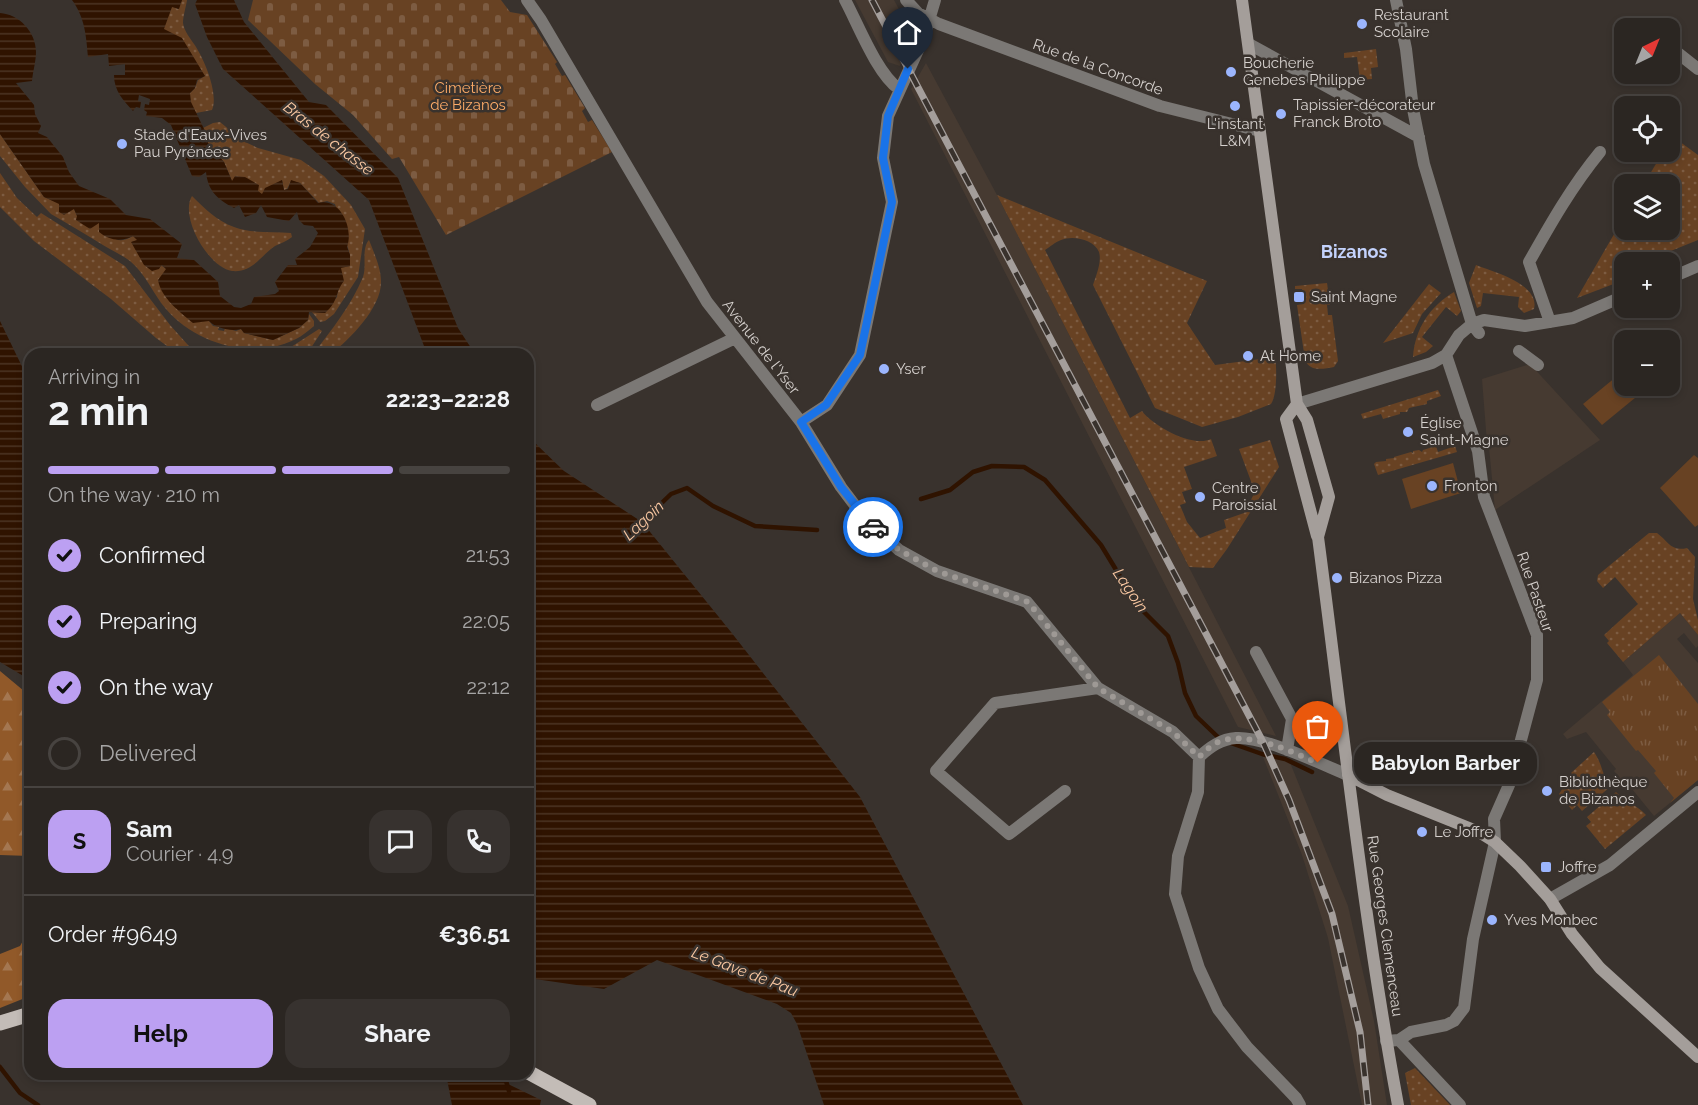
<!DOCTYPE html>
<html lang="en">
<head>
<meta charset="utf-8">
<style>
	:root { --surface:#2b2622; --page:#37322f; --text:#f1f3f6; --muted:#a6a5a5; --line:#474340; --accent:#bca0f2 }
	body { margin:0; font-family:Raleway,sans-serif; background:var(--page); color:var(--text); height:100vh; display:flex; flex-direction:column; font-size:22px; white-space:nowrap }
	* { box-sizing:border-box; margin:0 }
	p { font-size:20px; color:var(--muted) }
	.icon { flex:none; width:33px; height:33px; fill:none; stroke:currentColor; stroke-width:2; stroke-linecap:round; stroke-linejoin:round }
	.map { position:relative; flex:1; overflow:hidden }
	.drawer { position:absolute; left:24px; top:348px; width:510px; height:732px; display:flex; flex-direction:column; background:var(--surface); border-radius:18px; box-shadow:0 3px 9px #0003,0 0 0 2px var(--line) }
	.drawer>* { flex:none }
	.needle { width:39px; rotate:43deg }
	.tools { position:absolute; left:1614px; top:18px; display:grid; gap:12px }
	.tools a { display:grid; place-items:center; width:66px; height:66px; border-radius:12px; background:var(--surface); box-shadow:0 3px 9px #0003,0 0 0 2px var(--line); font-size:30px }
	.pin { position:absolute; display:grid; place-items:center; width:51px; height:51px; color:#fff; margin:-62px -26px; border-radius:50% 50% 50% 0; rotate:-45deg; box-shadow:0 0 6px #0007 }
	.pin .icon { rotate:45deg }
	.courier { position:absolute; display:grid; place-items:center; width:60px; height:60px; margin:-30px; border:4px solid #1a73e8; border-radius:50%; background:#fff; color:#222; box-shadow:0 2px 8px #0007 }
	.bubble { position:absolute; height:42px; border-radius:18px; background:var(--surface); box-shadow:0 3px 9px #0003,0 0 0 2px var(--line); font-size:20px; font-weight:700; line-height:42px; text-align:center }
	.overview em { font-style:normal; font-weight:700 }
	.overview div { display:flex; flex-direction:column-reverse }
	.overview { display:flex; align-items:center; justify-content:space-between; height:102px; padding:0 24px }
	h1 { font-size:39px; font-weight:700; line-height:45px }
	.bar { display:grid; grid-template-columns:repeat(4,1fr); gap:9px 6px; align-content:center; height:72px; padding:0 24px }
	.bar i { height:8px; border-radius:4px; background:var(--line) }
	.bar .on { background:var(--accent) }
	.bar p { grid-column:span 4 }
	.line { display:flex; align-items:center; gap:15px; padding:0 24px; border-top:2px solid var(--line) }
	.line div { flex:1 }
	.round { display:grid; place-items:center; flex:none; width:63px; height:63px; border-radius:18px; background:var(--page) }
	ol { padding:0 24px; list-style:none }
	li { display:flex; align-items:center; gap:18px; height:66px }
	li p { margin-inline-start:auto }
	li .icon { padding:6px; border-radius:50%; background:var(--accent); color:#111; stroke-width:4 }
	li:last-child { color:var(--muted) }
	li i { width:33px; height:33px; border:3px solid var(--line); border-radius:50% }
	.action { display:flex; gap:12px; margin-top:auto; padding:12px 24px }
	.action a { flex:1; height:69px; border-radius:18px; background:var(--accent); color:#111; font-size:24px; font-weight:700; line-height:69px; text-align:center }
	.action a+a { background:var(--page); color:var(--text) }
	.map>svg:first-child { display:block }
	.built { fill:#463a31 }
	.grass { fill:url(#grass-dots) }
	.forest { fill:url(#forest-firs) }
	.cemetery { fill:url(#cemetery-stones) }
	.park { fill:url(#park-tufts) }
	.pitch { fill:#684223 }
	.water { fill:url(#water-rules) }
	.lines { fill:none; stroke-linecap:round; stroke-linejoin:round }
	.stream { stroke:#2f1300; stroke-width:4.5 }
	.street { stroke:#7b7875; stroke-width:12 }
	.secondary { stroke:#a49e9a; stroke-width:12 }
	.primary { stroke:#c3bcb7; stroke-width:15 }
	.rail-casing { stroke:#a49e9b; stroke-width:7 }
	.rail { stroke:#39322d; stroke-width:4.5; stroke-dasharray:14; stroke-linecap:butt }
	.done { stroke:#9e9995; stroke-width:6; stroke-dasharray:0 10.8 }
	.route { stroke:#1a73e8; stroke-width:8 }
	.poi-dot { fill:#9bb5fd; stroke:#39322d; stroke-width:2 }
	.labels { text-anchor:middle; stroke-width:5; stroke-linejoin:round; paint-order:stroke }
	.poi-label { font-size:15px; fill:#d5d0cd; stroke:#39322d; text-anchor:start }
	.street-label { font-size:15px; fill:#d5d0cd; stroke:#39322d }
	.park-label { font-size:15px; fill:#fbaa67; stroke:#39322d }
	.water-label { font-size:16px; font-style:italic; fill:#fac8a2; stroke:#39322d }
	.quarter-label { font-size:18px; font-weight:bold; fill:#c3d2fc; stroke:#39322d }
</style>
</head>
<body>
<div class="map">
<svg width="1698" height="1105" viewBox="0 0 1698 1105">
	<defs>
		<pattern id="grass-dots" width="8" height="8" patternUnits="userSpaceOnUse" patternTransform="scale(1.5)"><rect width="8" height="8" fill="#684223"/><path d="M2 2h.1M6 6h.1" fill="none" stroke="#7d5c42" stroke-width="1.8" stroke-linecap="round"/></pattern>
		<pattern id="forest-firs" width="22" height="20" patternUnits="userSpaceOnUse" patternTransform="scale(1.5)"><rect width="22" height="20" fill="#915929"/><path d="M5 1l3.5 6h-7zM16 11l3.5 6h-7z" fill="#a47751"/></pattern>
		<pattern id="cemetery-stones" width="16" height="16" patternUnits="userSpaceOnUse" patternTransform="scale(1.5)"><rect width="16" height="16" fill="#684223"/><path d="M2 7V4a2 2 0 0 1 4 0v3zM10 15v-3a2 2 0 0 1 4 0v3z" fill="#7d5c42"/></pattern>
		<pattern id="park-tufts" width="24" height="20" patternUnits="userSpaceOnUse" patternTransform="scale(1.5)"><rect width="24" height="20" fill="#684223"/><path d="M3 7l-1-3M5 7V3M7 7l1-3M15 17l-1-3M17 17v-4M19 17l1-3" fill="none" stroke="#7d5c42"/></pattern>
		<pattern id="water-rules" width="6" height="5" patternUnits="userSpaceOnUse" patternTransform="scale(1.5)"><rect width="6" height="5" fill="#2f1300"/><path d="M0 2.5h6" fill="none" stroke="#4c3424"/></pattern>
	</defs>
	<rect width="100%" height="100%" fill="#39322d"/>
	<path class="built" d="M855 0H894L913 35 900 66 888 62Z
		M926 63 997 195 1276 736 1238 727 911 89Z
		M1530 364 1600 440 1495 510 1489 447 1487 443 1482 379Z
		M1680 613 1698 635V646L1696 648 1684 633 1677 639 1698 663V780L1654 816 1632 789 1630 791 1614 771 1616 769 1586 732 1567 739 1563 734 1633 675 1623 662Z
		M1263 757 1289 760 1348 906 1374 1021 1387 1105H1362L1328 938 1302 855Z"/>
	<path class="grass" d="M182 0H187C186 7 183 16 183 23 184 31 190 38 194 44 204 58 219 94 212 110L196 113 190 102V93L195 88 198 80 205 76 163 29 172 6 178 9Z
		M1376 49 1378 67 1371 68 1372 79 1360 80 1357 57 1344 58V53Z
		M220 122 243 141 258 148 301 160 324 176 351 205 365 229 358 277 334 314 325 321 320 322 312 312 325 313 337 297 341 267 350 266V255L335 204 327 201 319 203 300 183 291 181 287 189 284 190 282 180 262 195 258 191 232 181 224 162 208 143 203 128 213 123Z
		M0 134 44 197 74 209 77 216C85 218 95 219 101 224 114 235 114 247 133 236L138 240 132 242 166 269 209 321 213 326 219 327 218 330 224 331 225 328 236 331 241 329 244 333 273 340 299 328 308 320 309 314 314 321V326C308 331 302 336 296 339 253 361 196 344 166 309 153 294 146 274 130 261 120 254 109 249 98 242 83 233 67 223 51 214L25 187 0 156Z
		M1672 136 1698 155V240L1651 259 1652 262H1624V280L1577 298 1624 217V230H1670V184H1644L1663 152H1670V141Z
		M0 173 17 198 37 217 41 213 125 266 170 325 196 354H178L156 338 111 299 34 241 0 207Z
		M997 195 1207 281 1187 323 1215 365 1275 357C1277 367 1277 396 1271 404L1238 417 1202 427 1155 408 1093 285C1096 276 1102 262 1099 252 1094 239 1072 235 1061 240 1055 242 1050 247 1045 250L1130 418 1142 411C1153 426 1193 448 1211 439L1217 456 1184 467 1192 489 1182 492 1186 503 1180 505 1187 522 1200 538 1226 528 1224 520 1244 513 1255 492 1239 449 1270 440 1279 467 1227 549 1213 568 1189 567Z
		M192 196C204 208 217 221 234 227 251 234 273 231 291 233L292 237C287 241 281 243 275 246 261 255 253 273 232 271 209 268 179 217 192 196Z
		M369 240C374 253 381 268 381 281 382 307 350 339 331 354H313C331 331 352 304 363 277 367 266 361 249 369 240Z
		M1476 265C1494 272 1540 284 1534 309L1524 313 1518 307 1519 297 1483 293 1481 306 1477 308 1469 283Z
		M1327 283 1330 305H1327L1328 315H1332L1338 361 1334 367C1323 369 1310 372 1305 360L1297 305 1304 304 1302 289H1295V286Z
		M1429 284 1441 293 1422 314 1413 333 1383 343Z
		M1454 292 1461 311 1457 316 1446 307 1422 337 1433 346 1426 352 1413 357C1415 329 1430 306 1454 292Z
		M319 329 322 331 307 354H268L291 347Z
		M1438 390 1441 396 1427 401V404L1409 408 1407 412H1400V414L1383 419 1381 414 1363 419 1361 414Z
		M1436 446 1438 452 1455 446 1457 452 1378 475 1374 464 1376 462 1386 461V459L1394 458V457L1411 452 1413 453V451L1419 450 1422 452 1423 450Z
		M1649 533H1657C1668 541 1671 552 1687 548L1695 557 1693 599 1698 620V635L1680 613 1623 662 1607 643 1609 641 1604 635 1638 604 1615 577 1603 588 1597 581 1598 575Z
		M1594 752C1603 765 1601 774 1611 786L1582 811 1577 805 1572 810 1559 794 1565 785 1571 784 1574 778 1571 773Z
		M1616 792C1627 804 1636 804 1646 815L1605 849 1586 826 1591 822 1587 817Z
		M1415 1068 1450 1105H1411L1405 1073Z"/>
	<path class="forest" d="M0 671 30 696V856L0 855Z
		M30 929V996L0 1008V954L20 946Z"/>
	<path class="cemetery" d="M253 0H501L510 12 527 15 557 62 555 64 562 76 565 75 585 108 582 111 588 122 592 120 612 152 446 235 399 157 392 159 353 115 315 84 248 20Z"/>
	<path class="park" d="M1659 655 1698 704V780L1670 803 1674 798 1654 773 1656 771 1638 750 1636 751 1607 715 1610 712 1602 702Z"/>
	<path class="pitch" d="M1622 372 1624 375V386H1634L1641 393 1602 425 1583 404Z
		M1694 455 1698 458V525L1695 527 1660 488Z
		M1453 463 1461 493 1411 509 1402 479Z"/>
	<path class="water" d="M72 0H182L179 9 172 7 164 29 182 38 205 76 197 80 195 88 190 93 191 102 205 131 208 143 224 162 232 181 235 176 245 177 259 185 258 191 262 194 265 188 282 180 284 190 288 189 291 180 300 183 318 203C340 197 354 228 347 247L350 255V266L341 268 344 281C334 294 339 301 325 313L309 312 308 320 299 328 273 340 244 333 241 329C231 332 216 328 209 321L193 323C180 312 161 298 158 280L166 269 162 265 159 269 152 271 144 265 131 242 137 240 133 236C121 242 110 241 99 232V223L90 229 76 220 77 216 74 209 64 215 59 212V204L44 197 0 134V13C19 14 36 32 36 52 36 61 33 71 32 81L16 83 34 105 35 114 41 126 38 133 47 137 63 157 69 172 79 186 110 199 126 215 150 219 182 244 177 258 194 260 218 282 220 296 234 307 241 308 251 304 254 297 275 294 279 291 275 282 288 265H297L295 259 310 247 318 233 313 226 304 225 299 220 297 212 289 221 267 217 261 205 256 213 245 217 239 205 234 208C217 199 208 191 206 172L199 177 192 176 171 125 162 118 146 116 147 112 144 110 145 104 149 105 150 99 139 95 138 101 141 102 140 108 136 107 133 111C123 100 114 91 114 75H125V64L109 66 108 54 88 57C86 35 85 18 72 0Z
		M197 0H234L244 22 309 102 326 105 398 178 458 328 475 354H427L369 200 223 69 207 37 195 4Z
		M0 321 30 383V680L0 662Z
		M528 433 536 444 564 471 642 522 731 632 860 797 1023 1105H824L797 1024 791 1013 777 1004 657 960 604 989 528 978Z
		M446 1074H487L541 1100 540 1105H452Z"/>
	<g class="lines">
		<path class="stream" d="M921 499 950 490 973 472 992 466 1024 467 1045 480 1101 545 1138 606 1168 636 1178 663 1185 693 1196 716 1220 739
			M639 525 671 494 687 488 713 506 755 526 817 530
			M1228 742 1262 754 1285 759 1312 772
			M0 1067 20 1093 38 1105
			M504 1074 509 1091"/>
		<path class="street" d="M527 0 541 20 707 302 801 422 841 487 866 520 899 550 937 571 1027 602 1098 688 1173 732 1199 757
			M845 0C858 24 877 74 899 89
			M906 0 918 13 939 24 1160 106 1260 131
			M1396 0 1406 49 1413 109 1424 164 1472 324 1479 333
			M1249 44 1419 137
			M1674 50 1698 69
			M1670 278 1698 266
			M1550 322 1529 262C1551 223 1572 186 1600 152
			M1519 351 1538 365
			M1297 404 1432 363 1446 355 1459 335 1472 324 1484 320 1525 326 1573 318 1624 296
			M597 405 735 338
			M801 422 827 405 860 355 892 202 883 158 888 116 924 37 935 0
			M1256 652 1292 719 1287 750
			M1199 757 1198 792 1178 856 1175 894 1199 968 1218 1009 1247 1047 1296 1098 1300 1105
			M1199 757C1210 747 1221 739 1236 738 1264 736 1321 764 1348 775
			M1065 791 1009 834 936 771 995 703 1098 688
			M1550 899 1610 865 1698 792
			M1399 1040 1460 1105
			M1386 1041 1399 1040 1411 1032 1446 1025 1454 1021 1464 1008 1473 939 1495 842 1494 819 1509 785 1537 680V635L1484 497 1478 451 1446 355"/>
		<path class="secondary" d="M1242 0 1297 404 1307 420 1329 497 1318 537C1343 727 1363 917 1398 1105
			M1297 404 1286 419 1317 536
			M1348 775 1387 795 1479 832 1495 842 1520 866 1550 899 1572 934 1600 968 1698 1057"/>
		<path class="primary" d="M0 1023 30 1014
			M528 1072 589 1105"/>
		<defs>
			<path id="rail" d="M872 0 1263 742 1289 800 1332 914 1360 1032 1368 1105"/>
		</defs>
		<use href="#rail" class="rail-casing"/>
		<use href="#rail" class="rail"/>
	</g>
	<g class="lines">
		<path class="done" d="M873 527 899 550 937 571 1028 602 1098 688 1173 732 1199 757C1204 753 1209 747 1214 744 1243 728 1290 751 1318 763"/>
		<path class="route" d="M873 527 841 487 801 422 826 405 860 355 892 202 883 158 888 116 908 69"/>
	</g>
	<g class="poi-dot">
		<circle cx="1362" cy="24" r="6"/>
		<circle cx="1231" cy="72" r="6"/>
		<circle cx="1235" cy="106" r="6"/>
		<circle cx="1281" cy="114" r="6"/>
		<circle cx="122" cy="144" r="6"/>
		<rect x="1293" y="291" width="12" height="12" rx="3"/>
		<circle cx="1248" cy="356" r="6"/>
		<circle cx="884" cy="369" r="6"/>
		<circle cx="1408" cy="432" r="6"/>
		<circle cx="1432" cy="486" r="6"/>
		<circle cx="1200" cy="497" r="6"/>
		<circle cx="1337" cy="578" r="6"/>
		<circle cx="1547" cy="791" r="6"/>
		<circle cx="1422" cy="832" r="6"/>
		<rect x="1540" y="861" width="12" height="12" rx="3"/>
		<circle cx="1492" cy="920" r="6"/>
	</g>
	<g class="labels">
		<g class="poi-label">
			<text x="1374" y="20">Restaurant<tspan x="1374" dy="17">Scolaire</tspan></text>
			<text x="1243" y="68">Boucherie<tspan x="1243" dy="17">Genebes Philippe</tspan></text>
			<text x="1293" y="110">Tapissier-décorateur<tspan x="1293" dy="17">Franck Broto</tspan></text>
			<text x="1235" y="129" text-anchor="middle">L'instant<tspan x="1235" dy="17">L&amp;M</tspan></text>
			<text x="134" y="140">Stade d'Eaux-Vives<tspan x="134" dy="17">Pau Pyrénées</tspan></text>
			<text x="1311" y="302">Saint Magne</text>
			<text x="1260" y="361">At Home</text>
			<text x="896" y="374">Yser</text>
			<text x="1420" y="428">Église<tspan x="1420" dy="17">Saint-Magne</tspan></text>
			<text x="1444" y="491">Fronton</text>
			<text x="1212" y="493">Centre<tspan x="1212" dy="17">Paroissial</tspan></text>
			<text x="1349" y="583">Bizanos Pizza</text>
			<text x="1559" y="787">Bibliothèque<tspan x="1559" dy="17">de Bizanos</tspan></text>
			<text x="1434" y="837">Le Joffre</text>
			<text x="1558" y="872">Joffre</text>
			<text x="1504" y="925">Yves Monbec</text>
		</g>
		<g class="street-label">
			<text transform="translate(1098 67) rotate(20)" y="5">Rue de la Concorde</text>
			<text transform="translate(761 347) rotate(52)" y="5">Avenue de l'Yser</text>
			<text transform="translate(1535 592) rotate(71)" y="5">Rue Pasteur</text>
			<text transform="translate(1385 926) rotate(82)" y="5">Rue Georges Clemenceau</text>
		</g>
		<g class="park-label">
			<text x="468" y="93">Cimetière<tspan x="468" dy="17">de Bizanos</tspan></text>
		</g>
		<g class="water-label">
			<text transform="translate(329 138) rotate(38)" y="6">Bras de chasse</text>
			<text transform="translate(643 520) rotate(-43)" y="6">Lagoin</text>
			<text transform="translate(1131 590) rotate(56)" y="6">Lagoin</text>
			<text transform="translate(745 971) rotate(21)" y="6">Le Gave de Pau</text>
		</g>
		<g class="quarter-label">
			<text x="1354" y="258">Bizanos</text>
		</g>
	</g>
</svg>
<div class="tools">
<a><svg class="needle" viewBox="-14 -14 28 28"><path d="M0-13l5 13h-10z" fill="#e53935"/><path d="M0 13l5-13h-10z" fill="#a6a5a5"/></svg></a>
<a><svg class="icon" aria-label="locate" viewBox="0 0 24 24"><circle cx="12" cy="12" r="6"/><path d="M12 2v4M12 18v4M2 12h4M18 12h4"/></svg></a>
<a><svg class="icon" aria-label="layers" viewBox="0 0 24 24"><path d="M12 4l9 5-9 5-9-5zM3 14l9 5 9-5"/></svg></a>
<a>+</a>
<a>−</a>
</div>
<div class="pin" style="left:1318px;top:763px;background:#ea580c"><svg class="icon" aria-label="bag" viewBox="0 0 24 24"><path d="M5 8h14l-1 12H6zM9 8a3 3 0 0 1 6 0"/></svg></div>
<div class="pin" style="left:908px;top:69px;background:#1f2937"><svg class="icon" aria-label="home" viewBox="0 0 24 24"><path d="M3 11l9-7 9 7M6 9v11h12V9"/></svg></div>
<div class="courier" style="left:873px;top:527px"><svg class="icon" aria-label="car" viewBox="0 0 24 24"><path d="M5 17H2v-5l4-1 3-4h7l3 4 3 1v5h-3M9 17h6M6 11h13"/><circle cx="7" cy="17" r="2"/><circle cx="17" cy="17" r="2"/></svg></div>
<div class="bubble" style="left:1354px;top:742px;width:183px">Babylon Barber</div>
<section class="drawer">
<div class="overview"><div><h1>2 min</h1><p>Arriving in</p></div><em>22:23–22:28</em></div>
<div class="bar"><i class="on"></i><i class="on"></i><i class="on"></i><i></i><p>On the way · 210 m</p></div>
<ol>
<li><svg class="icon" aria-label="check" viewBox="0 0 24 24"><path d="M5 12l5 5 9-10"/></svg>Confirmed<p>21:53</p></li>
<li><svg class="icon" aria-label="check" viewBox="0 0 24 24"><path d="M5 12l5 5 9-10"/></svg>Preparing<p>22:05</p></li>
<li><svg class="icon" aria-label="check" viewBox="0 0 24 24"><path d="M5 12l5 5 9-10"/></svg>On the way<p>22:12</p></li>
<li><i></i>Delivered</li>
</ol>
<div class="line" style="height:108px"><b class="round" style="background:var(--accent);color:#111">S</b><div><b>Sam</b><p>Courier · 4.9</p></div><a class="round"><svg class="icon" aria-label="chat" viewBox="0 0 24 24"><path d="M4 5h16v11H9l-5 4z"/></svg></a><a class="round"><svg class="icon" aria-label="phone" viewBox="0 0 24 24"><path d="M5 4h4l2 5-3 2q2 4 5 5l2-3 5 2v4C11 20 4 13 5 4z"/></svg></a></div>
<div class="line" style="height:78px"><div>Order #9649</div><b>€36.51</b></div>
<div class="action"><a>Help</a><a>Share</a></div>
</section>
</div>
</body>
</html>
